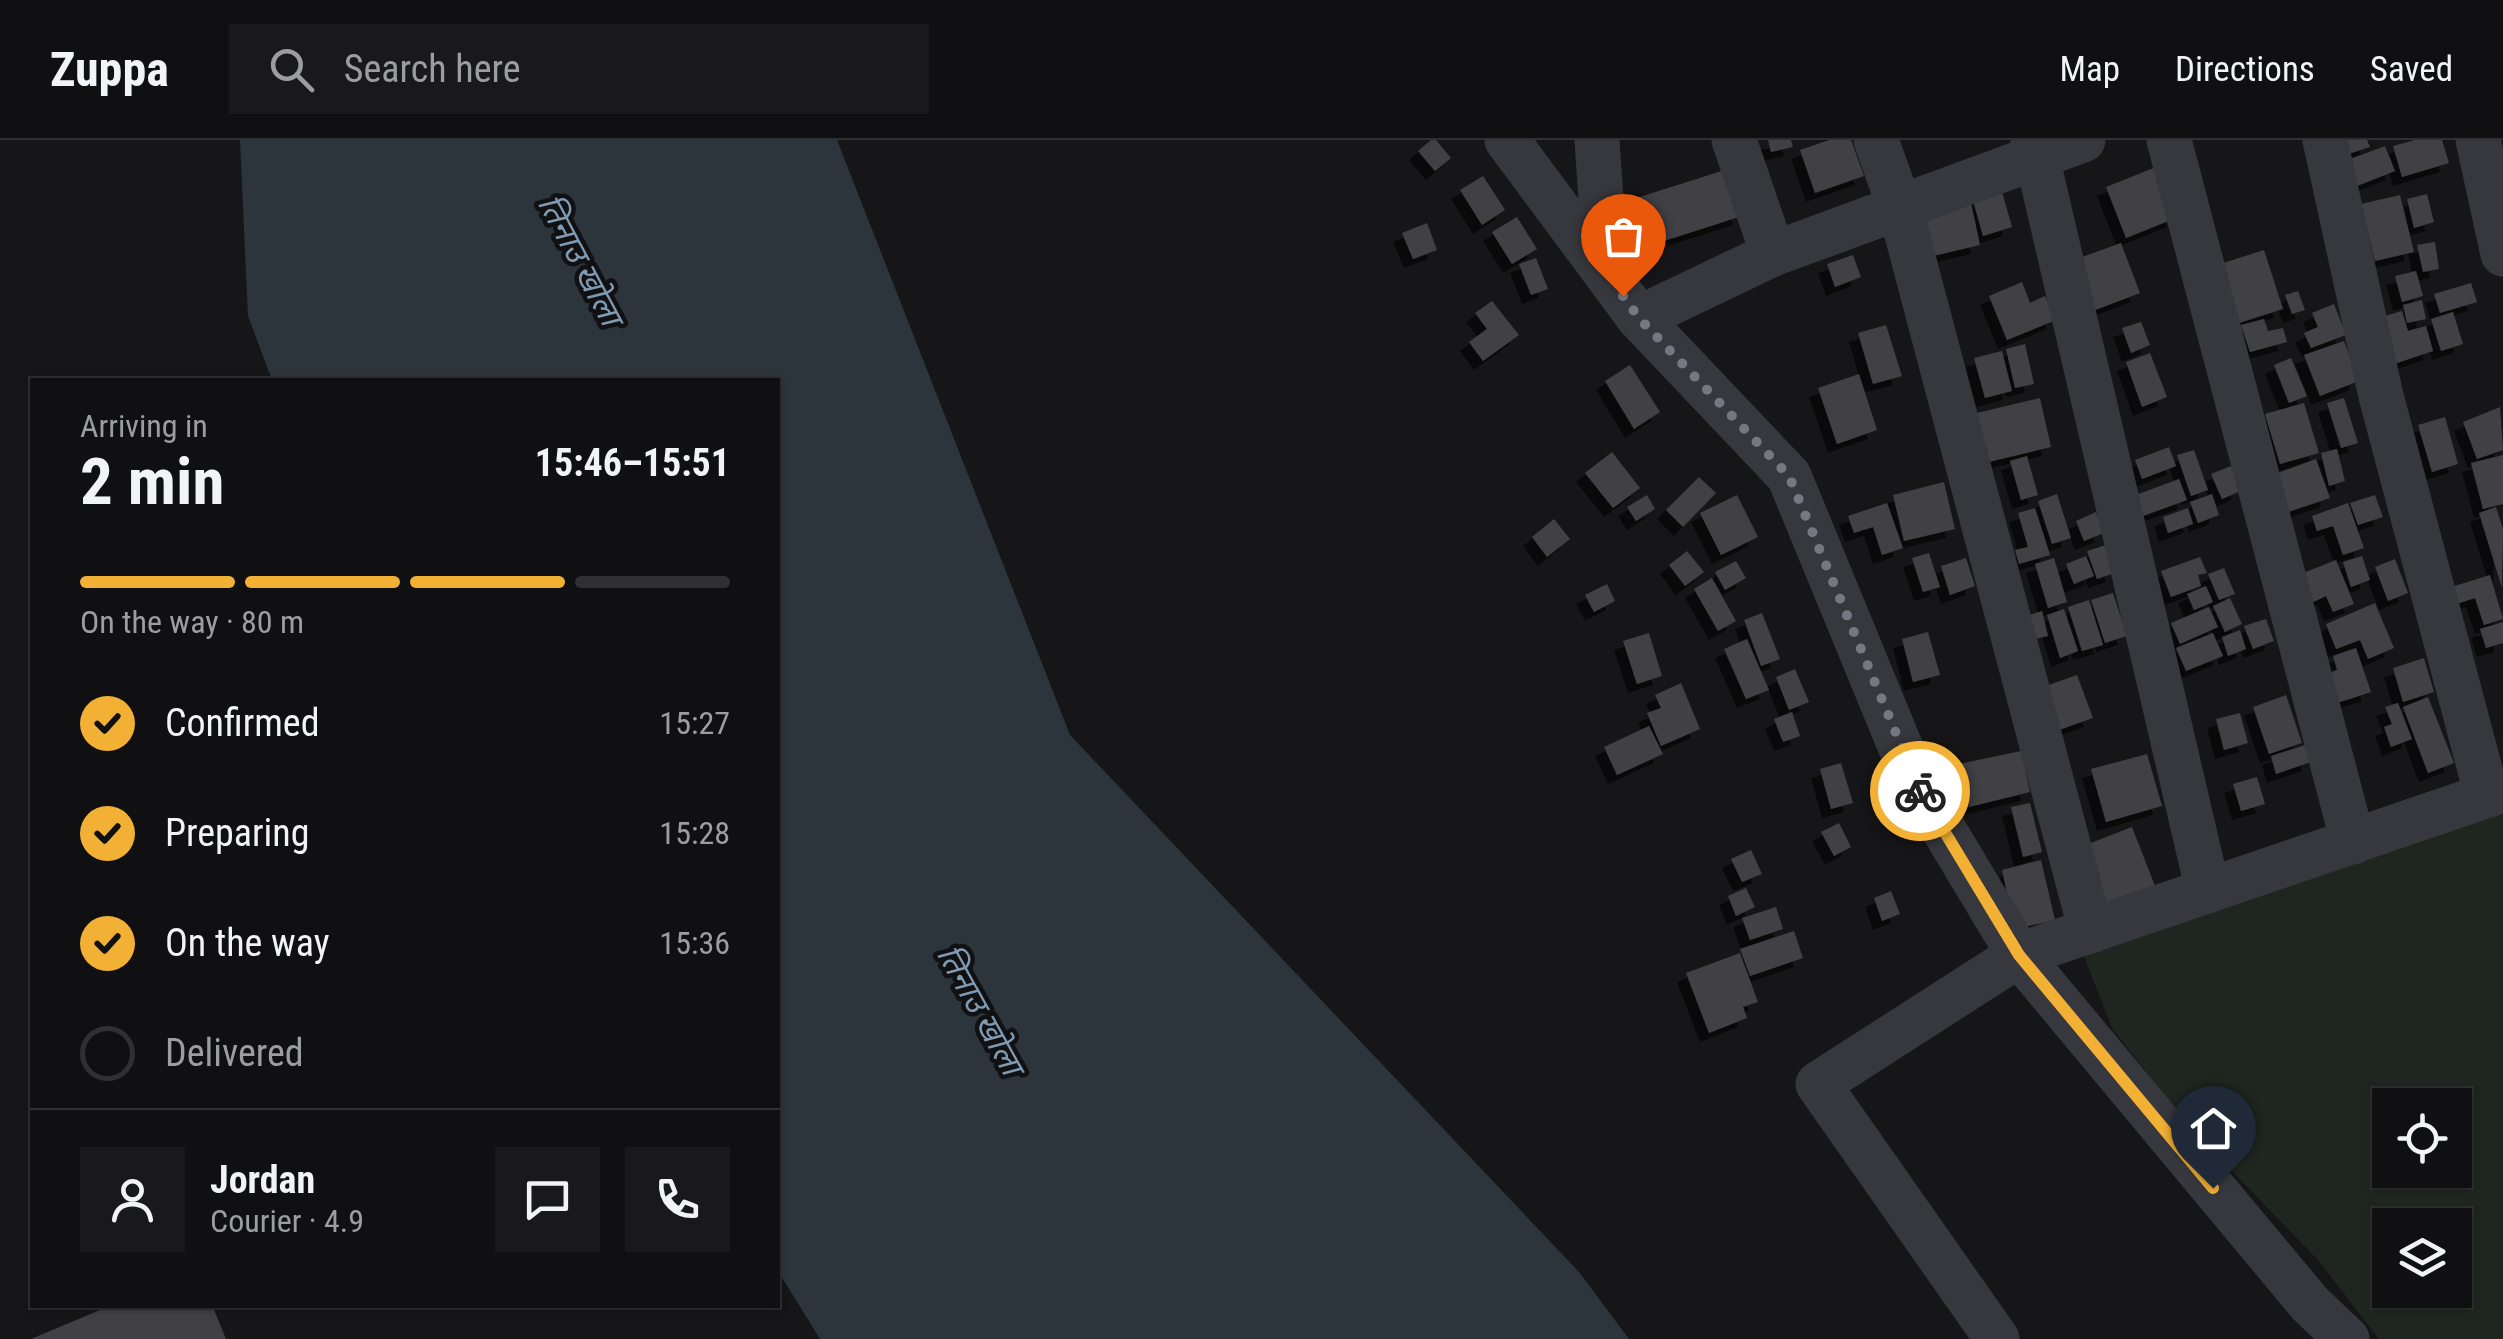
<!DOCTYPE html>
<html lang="en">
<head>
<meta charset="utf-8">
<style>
	:root { --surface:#101012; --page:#19191b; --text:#f1f3f6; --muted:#9c9d9f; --line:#303032; --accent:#f2b134 }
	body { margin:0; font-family:"Roboto Condensed","Noto Sans Devanagari",sans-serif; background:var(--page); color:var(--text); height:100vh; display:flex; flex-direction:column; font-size:38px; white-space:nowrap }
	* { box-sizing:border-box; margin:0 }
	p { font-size:32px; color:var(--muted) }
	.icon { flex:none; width:55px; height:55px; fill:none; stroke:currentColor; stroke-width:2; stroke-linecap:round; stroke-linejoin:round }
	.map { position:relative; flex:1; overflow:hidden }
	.panel { position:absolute; left:30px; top:238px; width:750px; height:930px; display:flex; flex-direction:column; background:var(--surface); border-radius:0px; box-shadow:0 2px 8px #0004,0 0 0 2px var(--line) }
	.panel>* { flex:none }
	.controls { position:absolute; left:2372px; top:948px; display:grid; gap:20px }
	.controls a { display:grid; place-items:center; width:100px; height:100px; border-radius:0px; background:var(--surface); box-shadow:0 2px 8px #0004,0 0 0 2px var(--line); font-size:50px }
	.pin { position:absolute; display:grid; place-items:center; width:85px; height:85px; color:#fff; margin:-102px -42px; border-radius:50% 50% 50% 0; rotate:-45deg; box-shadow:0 0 10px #0007 }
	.pin .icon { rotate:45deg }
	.courier { position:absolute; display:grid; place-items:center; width:100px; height:100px; margin:-50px; border:8px solid #f2b134; border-radius:50%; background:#fff; color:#222; box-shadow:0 2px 12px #0007 }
	.head em { font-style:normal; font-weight:700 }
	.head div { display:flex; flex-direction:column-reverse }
	.head { display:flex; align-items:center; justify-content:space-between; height:170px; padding:0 50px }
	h1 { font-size:65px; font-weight:700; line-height:75px }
	.bar { display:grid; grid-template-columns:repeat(4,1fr); gap:15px 10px; align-content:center; height:120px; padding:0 50px }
	.bar i { height:12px; border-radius:8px; background:var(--line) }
	.bar .active { background:var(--accent) }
	.bar p { grid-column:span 4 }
	.line { display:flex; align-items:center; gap:25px; padding:0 50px; border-top:2px solid var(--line) }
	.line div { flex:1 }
	.round { display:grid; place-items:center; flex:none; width:105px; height:105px; border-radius:0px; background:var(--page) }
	ol { padding:0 50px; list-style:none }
	li { display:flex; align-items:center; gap:30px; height:110px }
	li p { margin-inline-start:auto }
	li .icon { padding:10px; border-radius:50%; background:var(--accent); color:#111; stroke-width:4 }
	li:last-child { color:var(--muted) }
	li i { width:55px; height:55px; border:5px solid var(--line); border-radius:50% }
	header { display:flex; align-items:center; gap:60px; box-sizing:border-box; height:140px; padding:0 50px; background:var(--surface); border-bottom:2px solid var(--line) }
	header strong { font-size:48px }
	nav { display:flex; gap:55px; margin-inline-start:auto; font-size:35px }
	.search { width:700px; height:90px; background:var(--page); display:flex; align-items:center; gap:25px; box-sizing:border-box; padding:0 35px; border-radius:0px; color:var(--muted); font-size:38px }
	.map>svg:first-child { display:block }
	.green { fill:#1e261f; fill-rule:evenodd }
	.water { fill:#2c353c }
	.building { fill:#404145; filter:url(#shadow) }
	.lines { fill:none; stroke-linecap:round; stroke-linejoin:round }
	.minor { stroke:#37383d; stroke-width:45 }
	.done { stroke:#757880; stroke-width:10; stroke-dasharray:0 18 }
	.route { stroke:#f2b134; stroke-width:12 }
	.labels { text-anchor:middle; stroke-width:9; stroke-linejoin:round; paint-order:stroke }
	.water-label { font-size:32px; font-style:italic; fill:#7f9bb3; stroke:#111113 }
</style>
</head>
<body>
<header>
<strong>Zuppa</strong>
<div class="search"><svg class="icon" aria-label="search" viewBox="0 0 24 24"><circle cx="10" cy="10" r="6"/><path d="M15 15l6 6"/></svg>Search here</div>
<nav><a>Map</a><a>Directions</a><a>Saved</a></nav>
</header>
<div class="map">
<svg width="2503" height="1199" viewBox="0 0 2503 1199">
	<defs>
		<filter id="shadow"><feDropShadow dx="-9" dy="9" stdDeviation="0" flood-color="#0009"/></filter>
	</defs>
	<rect width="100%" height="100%" fill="#161618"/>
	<path class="green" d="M2503 662V1199H2379L2318 1120 2190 988 2112 888 2083 814ZM2390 965H2455V1030H2390ZM2390 1085H2455V1150H2390Z"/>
	<path class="water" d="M240 0H837L1070 595 1579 1132 1629 1199H820L778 1131V240H272L248 176Z"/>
	<path class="building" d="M1431 0H1436L1451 18 1435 31 1418 11Z
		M1768 0H1791L1793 7 1771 12Z
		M1829 0H1851L1864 36 1815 53 1800 10Z
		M2333 0H2367L2370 7 2339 17Z
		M2415 0H2442L2449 23 2402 37 2393 6Z
		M2385 6 2395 31 2352 48 2342 22Z
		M2156 27 2176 78 2126 98 2106 47Z
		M1728 29 1742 76 1639 109 1624 62Z
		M1483 36 1505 70 1482 85 1460 50Z
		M1999 41 2012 87 1983 96 1970 50Z
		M2427 54 2434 82 2414 88 2407 59Z
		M2400 55 2414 112 2375 121 2361 64Z
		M1971 63 1980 105 1929 117 1920 74Z
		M1517 77 1537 109 1512 124 1492 92Z
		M1427 83 1437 110 1413 119 1402 93Z
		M2435 102 2439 129 2423 132 2417 105Z
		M2121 103 2140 153 2090 172 2071 121Z
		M2264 110 2283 169 2239 183 2220 124Z
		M1853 115 1861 137 1835 147 1827 124Z
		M1536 118 1548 149 1531 155 1519 124Z
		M2416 131 2423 156 2402 162 2395 136Z
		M2022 142 2030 163 2045 156 2056 180 2007 200 1989 156Z
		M2471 143 2477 162 2440 173 2434 154Z
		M2298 151 2305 170 2292 174 2285 155Z
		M2422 160 2426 179 2407 183 2403 165Z
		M1492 161 1519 195 1483 221 1469 202 1487 189 1475 173Z
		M2334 164 2346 195 2311 208 2304 193 2318 187 2312 173Z
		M2402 171 2408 191 2426 186 2433 211 2385 227 2371 180Z
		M2453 172 2463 204 2441 211 2431 179Z
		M2264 179 2268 191 2283 188 2287 202 2250 212 2241 185Z
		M2141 182 2150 205 2131 213 2122 188Z
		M1886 185 1902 236 1873 244 1858 193Z
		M2344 201 2359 241 2320 256 2304 215Z
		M2025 204 2034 244 2015 248 2006 209Z
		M2002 211 2012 251 1985 258 1974 218Z
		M2150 213 2167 257 2142 267 2126 222Z
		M2291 218 2307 256 2289 263 2274 225Z
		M1630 225 1660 272 1634 289 1605 241Z
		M1859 234 1877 290 1837 304 1818 248Z
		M2040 258 2051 307 1976 325 1964 276Z
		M2344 258 2358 303 2341 308 2327 263Z
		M2304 263 2319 313 2280 324 2265 274Z
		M2500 267 2503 310 2477 319 2463 282Z
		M2445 277 2458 324 2432 332 2418 285Z
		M2169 307 2176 326 2142 339 2135 320Z
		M2337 309 2345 341 2329 346 2321 313Z
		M2194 310 2208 350 2191 356 2177 315Z
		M1612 312 1640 348 1613 368 1585 333Z
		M2503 315V364L2483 369 2471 323Z
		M2027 316 2038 355 2021 360 2010 321Z
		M2316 319 2330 358 2285 373 2272 335Z
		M2231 326 2241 351 2222 359 2211 334Z
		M1699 337 1716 353 1683 387 1666 370Z
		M2179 339 2187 360 2143 376 2136 355Z
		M1944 342 1955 389 1904 401 1893 355Z
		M2057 354 2071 398 2052 404 2038 361Z
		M2212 354 2219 375 2198 383 2190 362Z
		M1647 355 1655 369 1636 381 1627 367Z
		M1737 355 1758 397 1721 415 1700 373Z
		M2375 355 2383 377 2358 385 2350 363Z
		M1887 363 1903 408 1882 415 1873 387 1854 393 1848 376Z
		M2348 363 2364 408 2343 415 2333 386 2317 391 2312 376Z
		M2496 367 2503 389 2502 448 2479 373Z
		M2035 368 2050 415 2019 424 2015 410 2028 407 2018 373Z
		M2188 368 2193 384 2168 393 2163 377Z
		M2096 372 2104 393 2084 401 2076 381Z
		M1554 379 1570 399 1547 417 1532 397Z
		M2106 405 2115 433 2097 439 2087 411Z
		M1687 411 1704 432 1685 446 1669 425Z
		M1929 413 1940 447 1923 452 1912 418Z
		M2086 416 2094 436 2074 444 2066 424Z
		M2362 416 2370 440 2351 447 2343 422Z
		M2200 417 2207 433 2198 435 2201 446 2171 457 2161 431Z
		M1966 418 1975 446 1950 455 1941 426Z
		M2054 418 2067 462 2048 468 2035 424Z
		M2395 419 2408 453 2388 461 2375 427Z
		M2336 420 2354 464 2333 472 2326 456 2309 464 2298 435Z
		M1736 421 1746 438 1725 450 1715 432Z
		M2224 428 2235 454 2219 460 2208 434Z
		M2490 435 2503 479 2484 485 2475 458 2450 466 2445 449Z
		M1712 438 1736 481 1718 491 1694 449Z
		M1607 444 1615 461 1594 472 1585 455Z
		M2206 446 2213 462 2194 470 2187 454Z
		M2113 453 2127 496 2105 503 2091 460Z
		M2230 458 2242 484 2225 492 2213 466Z
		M2089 460 2103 505 2082 511 2068 467Z
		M2375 463 2394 508 2368 519 2360 500 2336 509 2326 484Z
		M2209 467 2218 487 2180 504 2171 483Z
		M2064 469 2078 511 2060 518 2047 475Z
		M2042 471 2048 496 2032 500 2026 476Z
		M1762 473 1780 519 1761 526 1744 480Z
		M2266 479 2274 501 2253 509 2244 486Z
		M2503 482V503L2486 508 2480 489Z
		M2240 490 2246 509 2228 516 2222 497Z
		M1928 492 1940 535 1913 542 1902 499Z
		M1649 493 1662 536 1637 544 1623 501Z
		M2213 493 2223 516 2186 531 2176 508Z
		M1747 499 1769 550 1746 559 1724 509Z
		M2356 508 2371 552 2328 566 2318 537 2337 530 2333 516Z
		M2424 518 2434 552 2403 562 2393 528Z
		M1795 529 1809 562 1789 570 1776 537Z
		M2077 535 2093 578 2059 590 2043 547Z
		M1681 543 1700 589 1661 606 1647 573 1661 568 1655 555Z
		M2286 555 2302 603 2269 614 2253 567Z
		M2428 557 2454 623 2428 633 2403 567Z
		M2398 563 2412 599 2391 607 2384 587 2392 584 2385 567Z
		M1792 572 1800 596 1783 602 1774 579Z
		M2240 573 2248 603 2224 610 2216 579Z
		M1649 586 1663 614 1617 635 1604 607Z
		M2305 605 2311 622 2276 634 2271 616Z
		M2021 611 2030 652 1969 667 1959 624Z
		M2147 614 2162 666 2106 682 2091 629Z
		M1841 623 1853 663 1831 669 1820 629Z
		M2257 637 2265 664 2241 671 2233 644Z
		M2030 663 2042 712 2023 717 2011 667Z
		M1839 683 1851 707 1834 716 1821 692Z
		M2132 687 2155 746 2101 768 2078 708Z
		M1751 710 1762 734 1742 742 1731 719Z
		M2041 720 2055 780 2015 789 2002 730Z
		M1746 748 1755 767 1736 776 1728 756Z
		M1891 751 1900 774 1882 781 1874 758Z
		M1776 767 1783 789 1750 800 1742 778Z
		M1794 791 1803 818 1750 836 1740 809Z
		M1740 813 1758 862 1743 867 1747 878 1709 893 1686 833Z
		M112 1165H212L226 1199H31Z"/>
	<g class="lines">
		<path class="minor" d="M1507 0 1639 178 1789 336 1914 640 2019 815 2310 1164 2347 1199
			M1597 0 1606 133
			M1734 0 1773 114
			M1876 0 1900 68 2091 791
			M2033 0 2208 751
			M2169 0 2353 702
			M2325 0 2381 256 2487 656
			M2478 0 2503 114
			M1639 178 1773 114 2083 0
			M1997 1199 1818 944 2019 815 2503 650"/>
	</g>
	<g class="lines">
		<path class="done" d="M1623 156 1639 178 1789 336 1920 651"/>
		<path class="route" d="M1920 651 2019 815 2213 1048"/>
	</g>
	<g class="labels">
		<g class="water-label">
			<text transform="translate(580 120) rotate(62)" y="11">तिनाउ खोला</text>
			<text transform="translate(980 870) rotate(61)" y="11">तिनाउ खोला</text>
		</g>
	</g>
</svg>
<div class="controls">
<a><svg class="icon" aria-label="locate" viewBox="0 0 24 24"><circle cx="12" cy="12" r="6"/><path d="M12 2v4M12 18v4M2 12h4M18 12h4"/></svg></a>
<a><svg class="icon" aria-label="layers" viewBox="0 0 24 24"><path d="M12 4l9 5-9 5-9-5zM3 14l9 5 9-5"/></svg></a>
</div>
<div class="pin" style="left:1623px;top:156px;background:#ea580c"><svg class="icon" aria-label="bag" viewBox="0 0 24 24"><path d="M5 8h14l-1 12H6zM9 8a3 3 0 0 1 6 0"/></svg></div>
<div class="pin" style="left:2213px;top:1048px;background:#1f2937"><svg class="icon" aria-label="home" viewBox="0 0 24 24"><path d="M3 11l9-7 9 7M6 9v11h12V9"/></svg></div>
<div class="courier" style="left:1920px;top:651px"><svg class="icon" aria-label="bike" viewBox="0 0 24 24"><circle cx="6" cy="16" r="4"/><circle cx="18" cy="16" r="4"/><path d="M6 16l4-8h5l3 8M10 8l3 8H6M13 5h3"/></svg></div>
<section class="panel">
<div class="head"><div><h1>2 min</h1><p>Arriving in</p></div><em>15:46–15:51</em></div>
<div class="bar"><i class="active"></i><i class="active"></i><i class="active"></i><i></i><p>On the way · 80 m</p></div>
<ol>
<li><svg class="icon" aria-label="check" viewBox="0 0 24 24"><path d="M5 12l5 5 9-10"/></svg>Confirmed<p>15:27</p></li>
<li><svg class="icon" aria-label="check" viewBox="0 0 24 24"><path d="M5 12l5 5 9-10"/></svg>Preparing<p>15:28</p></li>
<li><svg class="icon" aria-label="check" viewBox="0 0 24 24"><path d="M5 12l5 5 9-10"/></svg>On the way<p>15:36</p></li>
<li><i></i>Delivered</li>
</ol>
<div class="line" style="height:180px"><a class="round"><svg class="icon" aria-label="person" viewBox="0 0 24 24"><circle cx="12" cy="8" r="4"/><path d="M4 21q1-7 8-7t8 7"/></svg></a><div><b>Jordan</b><p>Courier · 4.9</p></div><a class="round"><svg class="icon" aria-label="chat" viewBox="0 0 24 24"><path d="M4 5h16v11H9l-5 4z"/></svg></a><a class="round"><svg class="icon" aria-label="phone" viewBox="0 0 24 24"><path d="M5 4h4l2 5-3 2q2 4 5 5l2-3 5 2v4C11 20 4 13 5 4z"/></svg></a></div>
</section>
</div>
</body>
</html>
